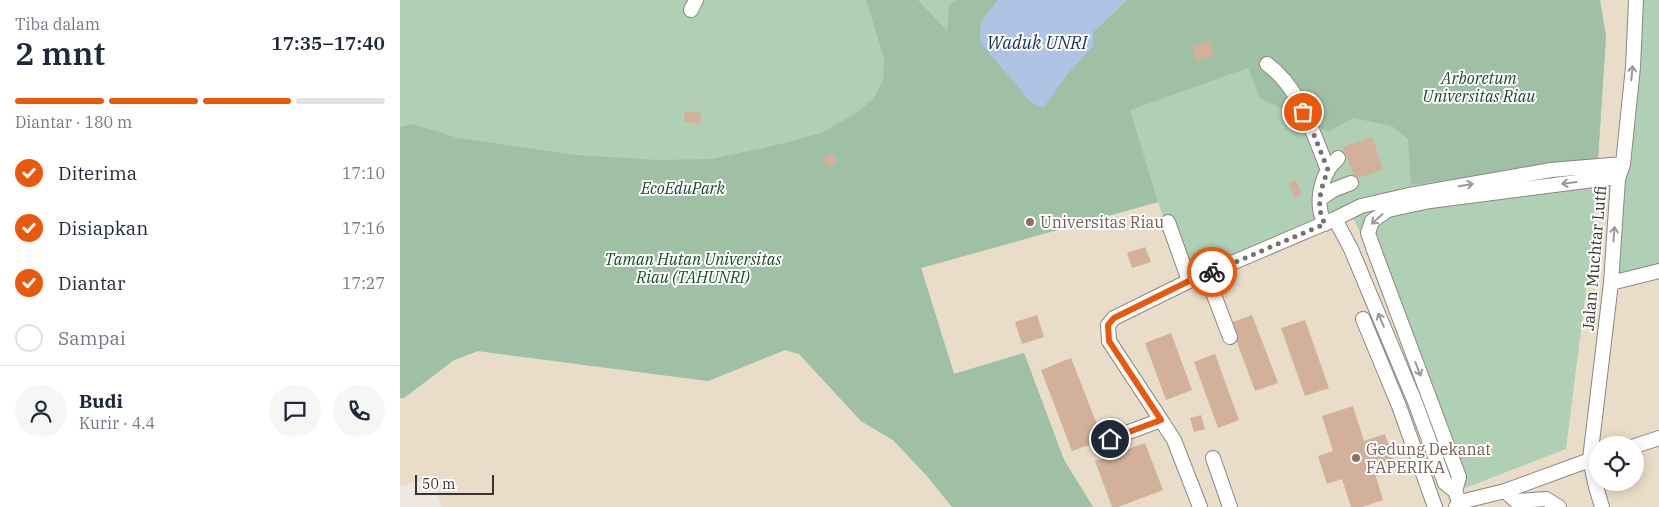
<!DOCTYPE html>
<html lang="id">
<head>
<meta charset="utf-8">
<style>
	:root { --surface:#fff; --page:#f6f6f7; --text:#1f2937; --muted:#747a83; --line:#e0e1e3; --accent:#ea580c }
	body { margin:0; font-family:"IBM Plex Serif",serif; background:var(--page); color:var(--text); height:100vh; display:flex; flex-direction:column; font-size:19px; white-space:nowrap }
	* { box-sizing:border-box; margin:0 }
	p { font-size:16px; color:var(--muted) }
	.icon { flex:none; width:28px; height:28px; fill:none; stroke:currentColor; stroke-width:2; stroke-linecap:round; stroke-linejoin:round }
	.map { position:relative; flex:1; overflow:hidden }
	.side { display:flex; flex-direction:column; background:var(--surface); width:400px }
	.side>* { flex:none }
	.buttons { position:absolute; left:1189px; top:436px; display:grid; gap:10px }
	.buttons a { display:grid; place-items:center; width:55px; height:55px; border-radius:50%; background:var(--surface); box-shadow:0 2px 12px #0003; font-size:25px }
	.scale { position:absolute; left:15px; bottom:12px; width:79px; box-sizing:border-box; padding-left:5px; border:2px solid #363331; border-top:0; font-size:14px; line-height:18px; white-space:nowrap; color:#363331; -webkit-text-stroke:4px #fff; paint-order:stroke }
	.pin { position:absolute; display:grid; place-items:center; width:42px; height:42px; color:#fff; margin:-21px; border:2px solid #fff; border-radius:50%; box-shadow:0 1px 5px #0007 }
	.courier { position:absolute; display:grid; place-items:center; width:50px; height:50px; margin:-25px; border:4px solid #ea580c; border-radius:50%; background:#fff; color:#222; box-shadow:0 1px 6px #0007 }
	.overview em { font-style:normal; font-weight:600 }
	.overview div { display:flex; flex-direction:column-reverse }
	.overview { display:flex; align-items:center; justify-content:space-between; height:85px; padding:0 15px }
	h1 { font-size:32px; font-weight:600; line-height:38px }
	.bar { display:grid; grid-template-columns:repeat(4,1fr); gap:8px 5px; align-content:center; height:60px; padding:0 15px }
	.bar i { height:6px; border-radius:4px; background:var(--line) }
	.bar .selected { background:var(--accent) }
	.bar p { grid-column:span 4 }
	.line { display:flex; align-items:center; gap:12px; padding:0 15px; border-top:1px solid var(--line) }
	.line div { flex:1 }
	.round { display:grid; place-items:center; flex:none; width:52px; height:52px; border-radius:26px; background:var(--page) }
	ol { padding:0 15px; list-style:none }
	li { display:flex; align-items:center; gap:15px; height:55px }
	li p { margin-inline-start:auto }
	li .icon { padding:5px; border-radius:50%; background:var(--accent); color:#fff; stroke-width:4 }
	li:last-child { color:var(--muted) }
	li i { width:28px; height:28px; border:2px solid var(--line); border-radius:50% }
	main { display:flex; flex:1; min-height:0 }
	.map>svg:first-child { display:block }
	.education { fill:#e9ddc9; fill-rule:evenodd }
	.green { fill:#afd0b4 }
	.forest { fill:#a0c0a5 }
	.water { fill:#afc4e4 }
	.building { fill:#d2b099 }
	.lines { fill:none; stroke-linecap:round; stroke-linejoin:round }
	.minor-casing { stroke:#8d8682; stroke-width:16 }
	.minor { stroke:#fff; stroke-width:14 }
	.oneway { stroke:#9a9998 }
	.done { stroke:#76726f; stroke-width:5; stroke-dasharray:0 9 }
	.route { stroke:#ea580c; stroke-width:6 }
	.education-dot { fill:#8d6e63; stroke:#fff; stroke-width:2 }
	.labels { text-anchor:middle; stroke-width:4; stroke-linejoin:round; paint-order:stroke }
	.park-label { font-size:16px; font-style:italic; fill:#194a26; stroke:#fff }
	.education-label { font-size:16px; fill:#785e54; stroke:#fff; text-anchor:start }
	.street-label { font-size:16px; fill:#363331; stroke:#fff }
	.water-label { font-size:18px; font-style:italic; fill:#19325c; stroke:#fff }
</style>
</head>
<body>
<main>
<section class="side">
<div class="overview"><div><h1>2 mnt</h1><p>Tiba dalam</p></div><em>17:35–17:40</em></div>
<div class="bar"><i class="selected"></i><i class="selected"></i><i class="selected"></i><i></i><p>Diantar · 180 m</p></div>
<ol>
<li><svg class="icon" aria-label="check" viewBox="0 0 24 24"><path d="M5 12l5 5 9-10"/></svg>Diterima<p>17:10</p></li>
<li><svg class="icon" aria-label="check" viewBox="0 0 24 24"><path d="M5 12l5 5 9-10"/></svg>Disiapkan<p>17:16</p></li>
<li><svg class="icon" aria-label="check" viewBox="0 0 24 24"><path d="M5 12l5 5 9-10"/></svg>Diantar<p>17:27</p></li>
<li><i></i>Sampai</li>
</ol>
<div class="line" style="height:90px"><a class="round"><svg class="icon" aria-label="person" viewBox="0 0 24 24"><circle cx="12" cy="8" r="4"/><path d="M4 21q1-7 8-7t8 7"/></svg></a><div><b>Budi</b><p>Kurir · 4.4</p></div><a class="round"><svg class="icon" aria-label="chat" viewBox="0 0 24 24"><path d="M4 5h16v11H9l-5 4z"/></svg></a><a class="round"><svg class="icon" aria-label="phone" viewBox="0 0 24 24"><path d="M5 4h4l2 5-3 2q2 4 5 5l2-3 5 2v4C11 20 4 13 5 4z"/></svg></a></div>
</section>
<div class="map">
<svg width="1259" height="507" viewBox="0 0 1259 507">
	<rect width="100%" height="100%" fill="#eee7e2"/>
	<path class="education" d="M0 0H1259V507H41L33 478 0 486ZM1198 445H1235V482H1198Z"/>
	<path class="green" d="M0 0H1200L1206 36 1193 235 1166 449 1065 488 955 221 948 216 783 275 758 202 521 268 554 374 624 353 664 460 693 507H552L527 476 493 440 461 421 399 354 385 350 308 381 78 351 54 360 4 398H0Z
		M1244 0H1259V270L1226 278 1216 270Z"/>
	<path class="forest" d="M466 0H518L547 31 549 5 557 0H598L581 22 670 71 693 46V32L727 0H1200L1206 36 1198 158 1011 185 1008 139 992 126 953 118 928 132 860 98 848 68 730 110 758 202 521 268 554 374 624 353 664 460 693 507H552L527 476 493 440 461 421 399 354 385 350 308 381 78 351 54 360 4 398H0V127L13 124 58 138 176 155 258 160 311 159 381 144 421 133 456 113 473 99 483 81 484 58Z"/>
	<path class="water" d="M598 0H727L693 32V46L670 71 643 108 631 102 580 42 581 22Z"/>
	<path class="building" d="M810 41 814 56 796 61 792 46Z
		M285 111 301 113 300 124 284 121Z
		M972 137 983 169 955 179 943 147Z
		M431 153 438 161 430 168 422 160Z
		M896 180 902 195 894 198 889 183Z
		M745 247 751 262 732 268 727 253Z
		M637 315 644 337 622 344 615 322Z
		M852 315 878 383 855 391 830 323Z
		M905 320 929 388 905 396 881 328Z
		M771 333 792 390 766 400 745 343Z
		M815 354 839 420 818 428 794 362Z
		M671 358 703 440 672 451 641 370Z
		M953 406 964 441 985 434 994 461 973 467 983 500 962 507H951L942 479 927 484 918 456 933 451 922 416Z
		M801 415 805 429 794 432 790 418Z
		M745 443 763 490 718 507H712L695 461Z"/>
	<g class="lines">
		<defs>
			<path id="minor" d="M291 10 296 0
				M867 64C900 88 913 133 928 170
				M920 199 933 190 951 183
				M935 219 951 249 1015 402 1045 483 1055 491 1061 507
				M768 222 787 275 791 280 799 278
				M925 224C916 208 919 186 928 170 930 166 935 162 938 158
				M1211 283 1259 271
				M963 319 999 406 1035 507
				M830 337 806 274 935 219 961 206 1009 195 1151 170 1223 164
				M761 420 709 341 708 325 714 318 791 280
				M710 439 761 420 774 440 800 507
				M1235 446 1259 438
				M813 458 830 507
				M1055 491 1059 477 974 250 968 233 972 221 988 210 1030 201 1209 178 1218 179
				M1105 491 1116 501 1146 499 1159 507
				M1056 507 1060 502 1105 491 1198 457
				M1202 507 1196 487 1190 459 1211 283 1218 179 1223 164 1233 67 1236 0"/>
		</defs>
		<use href="#minor" class="minor-casing"/>
		<use href="#minor" class="minor"/>
	</g>
	<defs><path id="oneway-shaft" d="M-6 0H5M1.5-3L5.5 0L1.5 3" fill="none" stroke-width="1.6" stroke-linecap="round" stroke-linejoin="round" transform="scale(1.25)"/></defs>
	<g class="oneway">
		<use href="#oneway-shaft" transform="translate(1232 73) rotate(-84)"/>
		<use href="#oneway-shaft" transform="translate(1169 183) rotate(173)"/>
		<use href="#oneway-shaft" transform="translate(1066 185) rotate(-10)"/>
		<use href="#oneway-shaft" transform="translate(977 219) rotate(138)"/>
		<use href="#oneway-shaft" transform="translate(1214 234) rotate(-86)"/>
		<use href="#oneway-shaft" transform="translate(981 320) rotate(-113)"/>
		<use href="#oneway-shaft" transform="translate(1018 369) rotate(69)"/>
	</g>
	<g class="lines">
		<path class="done" d="M812 272 925 224C915 206 921 188 928 170L910 125 903 112"/>
		<path class="route" d="M710 439 761 420 709 341 708 325 714 318 791 280 812 272"/>
	</g>
	<g class="education-dot">
		<circle cx="630" cy="222" r="5"/>
		<circle cx="956" cy="458" r="5"/>
	</g>
	<g class="labels">
		<g class="park-label">
			<text x="1079" y="84">Arboretum<tspan x="1079" dy="18">Universitas Riau</tspan></text>
			<text x="283" y="194">EcoEduPark</text>
			<text x="293" y="265">Taman Hutan Universitas<tspan x="293" dy="18">Riau (TAHUNRI)</tspan></text>
		</g>
		<g class="education-label">
			<text x="640" y="228">Universitas Riau</text>
			<text x="966" y="455">Gedung Dekanat<tspan x="966" dy="18">FAPERIKA</tspan></text>
		</g>
		<g class="street-label">
			<text transform="translate(1194 258) rotate(-85)" y="6">Jalan Muchtar Lutfi</text>
		</g>
		<g class="water-label">
			<text x="637" y="49">Waduk UNRI</text>
		</g>
	</g>
</svg>
<div class="buttons">
<a><svg class="icon" aria-label="locate" viewBox="0 0 24 24"><circle cx="12" cy="12" r="6"/><path d="M12 2v4M12 18v4M2 12h4M18 12h4"/></svg></a>
</div>
<div class="scale">50 m</div>
<div class="pin" style="left:903px;top:112px;background:#ea580c"><svg class="icon" aria-label="bag" viewBox="0 0 24 24"><path d="M5 8h14l-1 12H6zM9 8a3 3 0 0 1 6 0"/></svg></div>
<div class="pin" style="left:710px;top:439px;background:#1f2937"><svg class="icon" aria-label="home" viewBox="0 0 24 24"><path d="M3 11l9-7 9 7M6 9v11h12V9"/></svg></div>
<div class="courier" style="left:812px;top:272px"><svg class="icon" aria-label="bike" viewBox="0 0 24 24"><circle cx="6" cy="16" r="4"/><circle cx="18" cy="16" r="4"/><path d="M6 16l4-8h5l3 8M10 8l3 8H6M13 5h3"/></svg></div>
</div>
</main>
</body>
</html>
